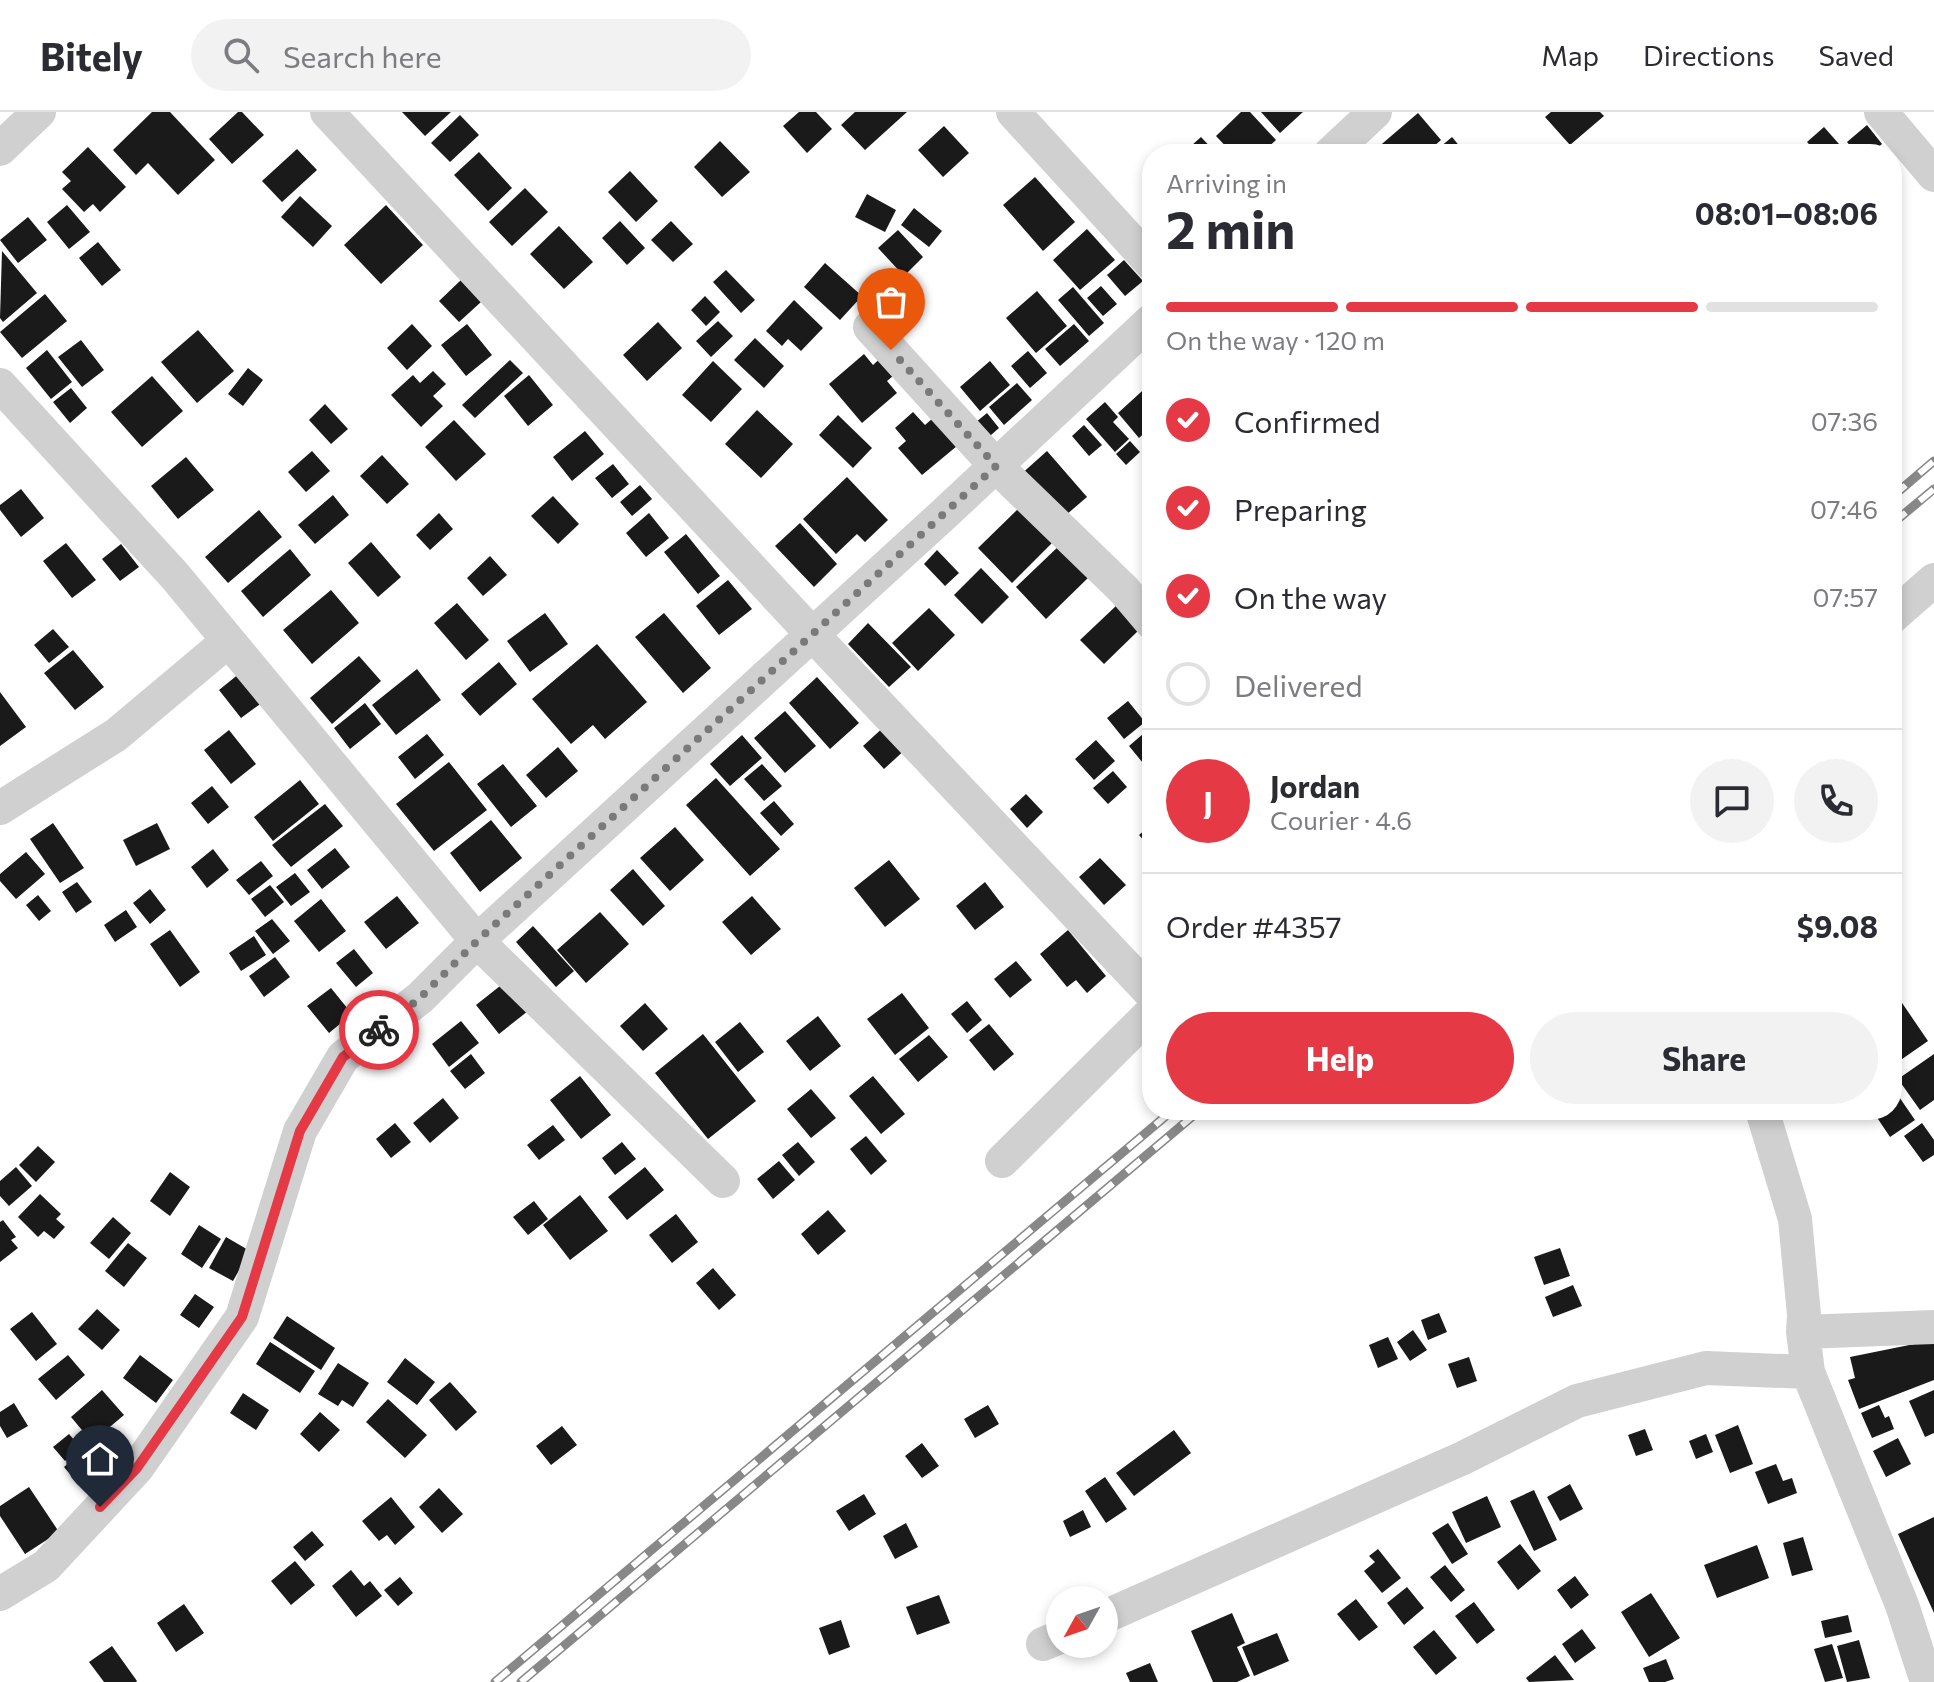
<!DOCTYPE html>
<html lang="en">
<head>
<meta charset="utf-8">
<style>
	:root { --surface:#fff; --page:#f2f2f3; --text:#2b2b33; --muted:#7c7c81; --line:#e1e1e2; --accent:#e63946 }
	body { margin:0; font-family:Commissioner,sans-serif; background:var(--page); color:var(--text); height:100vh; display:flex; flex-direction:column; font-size:30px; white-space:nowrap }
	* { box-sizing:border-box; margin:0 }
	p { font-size:26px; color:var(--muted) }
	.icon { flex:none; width:44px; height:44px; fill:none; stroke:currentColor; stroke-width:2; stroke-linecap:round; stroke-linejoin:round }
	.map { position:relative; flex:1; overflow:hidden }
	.panel { position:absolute; left:1142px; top:32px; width:760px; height:976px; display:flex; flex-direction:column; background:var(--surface); border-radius:32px; box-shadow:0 4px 12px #0003 }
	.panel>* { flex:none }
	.needle { width:52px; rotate:230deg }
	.fabs { position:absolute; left:1046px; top:1474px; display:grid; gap:16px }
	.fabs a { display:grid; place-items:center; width:72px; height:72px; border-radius:50%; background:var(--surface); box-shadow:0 4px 12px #0003; font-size:40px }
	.pin { position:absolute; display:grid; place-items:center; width:68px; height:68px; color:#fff; margin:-82px -34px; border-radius:50% 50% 50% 0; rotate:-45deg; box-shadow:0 0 8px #0007 }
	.pin .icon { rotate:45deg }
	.courier { position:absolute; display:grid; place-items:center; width:80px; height:80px; margin:-40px; border:6px solid #e63946; border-radius:50%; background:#fff; color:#222; box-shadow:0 2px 10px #0007 }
	.summary em { font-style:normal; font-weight:700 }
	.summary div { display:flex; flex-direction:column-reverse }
	.summary { display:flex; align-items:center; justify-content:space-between; height:136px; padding:0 24px }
	h1 { font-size:52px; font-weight:700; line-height:60px }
	.bar { display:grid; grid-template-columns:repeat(4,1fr); gap:12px 8px; align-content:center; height:96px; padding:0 24px }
	.bar i { height:10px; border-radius:6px; background:var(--line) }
	.bar .on { background:var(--accent) }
	.bar p { grid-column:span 4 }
	.line { display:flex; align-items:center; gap:20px; padding:0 24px; border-top:2px solid var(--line) }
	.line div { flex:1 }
	.round { display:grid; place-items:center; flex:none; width:84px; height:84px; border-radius:42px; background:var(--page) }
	ol { padding:0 24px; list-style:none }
	li { display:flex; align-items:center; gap:24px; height:88px }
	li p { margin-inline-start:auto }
	li .icon { padding:8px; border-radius:50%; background:var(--accent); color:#fff; stroke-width:4 }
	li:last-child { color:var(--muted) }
	li i { width:44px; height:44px; border:4px solid var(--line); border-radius:50% }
	.action { display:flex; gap:16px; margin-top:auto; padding:16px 24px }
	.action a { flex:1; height:92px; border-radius:48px; background:var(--accent); color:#fff; font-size:32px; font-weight:700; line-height:92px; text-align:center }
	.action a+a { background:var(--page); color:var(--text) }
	header { display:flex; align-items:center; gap:48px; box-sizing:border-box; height:112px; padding:0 40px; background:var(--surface); border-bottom:2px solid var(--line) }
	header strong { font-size:38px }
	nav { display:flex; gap:44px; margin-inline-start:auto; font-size:28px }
	.search { width:560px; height:72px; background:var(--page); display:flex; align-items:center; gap:20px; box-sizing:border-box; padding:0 28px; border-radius:44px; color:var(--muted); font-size:30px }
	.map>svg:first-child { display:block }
	.building { fill:#1a1a1a }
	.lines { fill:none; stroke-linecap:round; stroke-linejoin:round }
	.minor { stroke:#d0d0d0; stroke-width:34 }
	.rail-casing { stroke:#888; stroke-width:9 }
	.rail { stroke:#fff; stroke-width:6; stroke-dasharray:18; stroke-linecap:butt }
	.done { stroke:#7a7a7a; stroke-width:8; stroke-dasharray:0 14.4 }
	.route { stroke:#e63946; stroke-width:10 }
</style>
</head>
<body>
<header>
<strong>Bitely</strong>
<div class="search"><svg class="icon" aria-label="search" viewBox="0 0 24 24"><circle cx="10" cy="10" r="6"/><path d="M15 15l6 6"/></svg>Search here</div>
<nav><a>Map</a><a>Directions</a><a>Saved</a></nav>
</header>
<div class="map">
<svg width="1934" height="1570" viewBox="0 0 1934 1570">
	<rect width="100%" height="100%" fill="#fff"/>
	<path class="building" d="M152 0H170L215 48 178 83 148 51 136 63 113 38Z
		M238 0H242L264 23 232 52 209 27Z
		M402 0H451L425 24Z
		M799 0H816L832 17 807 41 783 14Z
		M855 0H907L865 38 841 13Z
		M1241 0H1250L1276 28 1261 42H1233L1216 24Z
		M1261 0H1303L1280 21Z
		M1551 0H1600L1604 4 1570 33 1545 5Z
		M1418 1 1441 28 1425 42H1380L1376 37Z
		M460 3 479 23 450 50 431 31Z
		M1867 13 1882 32 1870 42H1857L1847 30Z
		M944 14 969 41 943 65 918 38Z
		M1824 15 1839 32 1827 42H1818L1807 30Z
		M1201 25 1217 42H1182Z
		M1452 25 1466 42H1432Z
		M720 29 750 60 722 85 694 55Z
		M88 35 126 75 100 100 93 92 84 100 62 77 71 69 62 60Z
		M297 37 317 58 282 90 262 69Z
		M479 40 512 76 488 99 454 63Z
		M630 59 658 89 636 110 608 80Z
		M1035 65 1075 110 1043 139 1003 93Z
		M525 76 548 100 512 134 489 110Z
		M867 82 896 98 885 120 855 105Z
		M300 84 332 114 313 135 281 105Z
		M67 93 90 120 69 137 47 110Z
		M386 93 423 133 381 172 344 133Z
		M914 96 942 119 929 135 901 113Z
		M28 105 47 128 18 151 0 128Z
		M620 109 645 136 627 153 602 126Z
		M671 109 693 132 673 150 651 128Z
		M559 114 593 150 564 177 530 142Z
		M1087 117 1115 148 1080 178 1053 148Z
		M898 118 923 145 904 164 878 136Z
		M98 130 121 158 102 174 79 146Z
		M2 139 37 181 3 210 0 206Z
		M1124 148 1143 169 1125 184 1107 163Z
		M825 151 862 184 840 208 804 175Z
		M726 158 755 188 741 201 713 170Z
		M461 168 481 190 459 210 439 189Z
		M1101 174 1117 192 1103 204 1087 186Z
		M1073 175 1104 211 1089 224 1058 188Z
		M1037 179 1067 214 1036 241 1006 206Z
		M45 182 67 209 22 246 0 220Z
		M705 184 720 200 706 214 691 198Z
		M794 188 823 216 801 239 788 227 782 234 766 219Z
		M718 209 733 224 711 245 696 229Z
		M658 210 682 236 647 269 623 243Z
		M412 212 432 234 407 258 387 236Z
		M467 212 492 243 466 264 441 233Z
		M1074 212 1089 229 1060 254 1045 237Z
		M198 218 234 259 197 291 161 250Z
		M755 226 784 254 764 276 734 248Z
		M81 228 104 258 82 275 58 245Z
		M47 238 72 270 51 287 26 256Z
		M1028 239 1047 261 1030 276 1011 254Z
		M864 242 873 253 885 242 899 259 887 269 897 281 862 311 829 272Z
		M510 248 523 261 475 306 462 293Z
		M713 249 742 277 711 310 682 283Z
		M990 249 1010 273 980 299 960 275Z
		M248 256 263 268 243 294 228 282Z
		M433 259 446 272 433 284 443 294 421 315 391 283 413 263 420 271Z
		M529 263 553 293 528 314 504 284Z
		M152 264 183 299 142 335 111 300Z
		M1152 270V314L1139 326 1118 301Z
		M1017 271 1032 288 1004 313 989 295Z
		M71 276 87 296 70 311 53 290Z
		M1105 290 1118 305 1113 310 1129 327 1115 340 1086 307Z
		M325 292 348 317 331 332 309 308Z
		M757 298 793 332 761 366 725 332Z
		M913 300 925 313 933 306 957 334 922 363 898 336 906 329 895 316Z
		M987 301 999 316 983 330 970 315Z
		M838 303 872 336 853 356 819 323Z
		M454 308 486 342 456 369 425 335Z
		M1084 313 1102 333 1089 344 1072 324Z
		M585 319 604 342 572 369 553 345Z
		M1130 329 1140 340 1126 353 1116 342Z
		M312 339 330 359 306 380 288 360Z
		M1047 339 1087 385 1059 409 1019 364Z
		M382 343 409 372 387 392 360 364Z
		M186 345 214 378 178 407 151 374Z
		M613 352 629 372 612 386 595 366Z
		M847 365 888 408 865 430 857 422 836 442 803 407Z
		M640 373 652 387 632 404 620 390Z
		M21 377 44 406 21 425 0 398V393Z
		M333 383 349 403 315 432 298 413Z
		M553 384 579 412 558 432 531 404Z
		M1020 395 1054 429 1012 471 978 436Z
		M259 398 282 425 228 471 205 445Z
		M439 401 453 417 430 438 416 423Z
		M649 401 669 426 646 445 626 421Z
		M800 411 837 452 814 475 775 434Z
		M686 422 720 464 698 482 664 440Z
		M371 430 401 465 378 485 348 451Z
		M66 431 96 468 72 486 43 449Z
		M1062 431 1092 462 1046 507 1016 475Z
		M121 432 139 455 120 469 102 447Z
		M290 437 311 463 263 505 241 479Z
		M937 438 959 461 945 474 924 452Z
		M490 444 507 463 483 484 467 466Z
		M981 456 1009 485 982 512 954 483Z
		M728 468 752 497 719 523 696 494Z
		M331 478 359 511 312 552 283 518Z
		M457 491 489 528 466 548 434 511Z
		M1117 493 1140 517 1104 552 1080 528Z
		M929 496 955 523 918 559 892 531Z
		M545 501 568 532 530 560 507 529Z
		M664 501 711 556 683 581 635 525Z
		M868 511 911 555 889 575 848 532Z
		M53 517 69 535 49 551 34 533Z
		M597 532 647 590 605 627 593 613 571 632 532 587Z
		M73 538 104 575 75 598 44 561Z
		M359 544 381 569 332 612 310 586Z
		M499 550 517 572 480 604 461 582Z
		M417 557 441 588 396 623 372 593Z
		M240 561 263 590 241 606 219 578Z
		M817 565 859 611 830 637 789 591Z
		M0 580 26 615 0 634Z
		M1128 589 1145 610 1124 627 1107 606Z
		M365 591 381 612 350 637 334 616Z
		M785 599 816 634 785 661 754 626Z
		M886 613 907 636 884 657 863 634Z
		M1150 616 1152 618V662L1129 634Z
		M229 618 256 652 231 672 204 638Z
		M427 622 444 643 415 667 398 645Z
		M742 623 762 646 730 674 710 652Z
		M1096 628 1115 649 1094 668 1075 647Z
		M558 635 578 659 546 686 526 663Z
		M449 650 487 698 434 739 396 692Z
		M503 652 537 694 511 715 477 672Z
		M762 652 782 674 764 689 744 667Z
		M1113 659 1127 675 1108 692 1093 676Z
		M716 666 780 737 750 764 686 693Z
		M300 668 319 692 273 729 254 705Z
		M212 674 229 695 208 712 191 691Z
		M1026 682 1043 700 1027 716 1010 697Z
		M774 689 794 712 781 724 760 701Z
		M325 692 343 714 291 755 272 733Z
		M491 708 522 746 480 780 450 741Z
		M53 711 84 756 60 771 30 727Z
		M157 711 170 737 136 754 123 728Z
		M1152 712V738L1139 723Z
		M675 715 704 748 670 779 640 746Z
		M335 736 350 755 322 777 307 758Z
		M213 737 229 758 207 776 191 755Z
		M26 740 45 762 16 787 0 769V762Z
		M1100 746 1126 773 1104 793 1079 765Z
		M889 748 920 787 885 815 854 776Z
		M261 749 273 764 249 783 236 768Z
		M633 757 665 794 643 814 610 778Z
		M295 761 310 780 291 794 276 775Z
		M77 770 92 790 76 801 62 780Z
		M985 770 1004 795 975 818 956 794Z
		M270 773 284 790 265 805 251 787Z
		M150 777 166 798 150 812 133 791Z
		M38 783 51 799 39 809 26 793Z
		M397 784 419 811 386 837 364 810Z
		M752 784 781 817 751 843 722 810Z
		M321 787 346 819 319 840 294 809Z
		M126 798 137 815 115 830 104 813Z
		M600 800 629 832 586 871 557 838Z
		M272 807 290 829 273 842 255 819Z
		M533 814 574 859 556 875 516 830Z
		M170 818 200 860 180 875 150 832Z
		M1068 818 1106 864 1087 881 1076 868 1067 875 1040 842Z
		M254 824 266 843 241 859 229 841Z
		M354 837 373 861 356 875 336 851Z
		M275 845 290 865 264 885 249 864Z
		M1016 849 1032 868 1010 886 994 867Z
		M505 870 528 899 499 922 476 893Z
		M331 876 352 902 329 921 307 894Z
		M902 881 929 916 895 943 867 907Z
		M1898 885 1928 929 1892 954V889Z
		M967 889 982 908 967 921 951 902Z
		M645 891 668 917 643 939 620 914Z
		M818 904 841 934 810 959 786 929Z
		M461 909 479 931 449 955 432 932Z
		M740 910 764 940 738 960 715 930Z
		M989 912 1014 942 994 959 969 928Z
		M703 922 756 989 708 1027 655 961Z
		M929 923 948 945 918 970 899 947Z
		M471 942 485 961 465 977 450 959Z
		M1934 942V988L1920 998 1898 967Z
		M580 964 611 1003 581 1027 550 988Z
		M873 964 905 1002 881 1022 849 984Z
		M811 977 836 1006 811 1026 787 997Z
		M1895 979 1915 1008 1890 1025 1872 998H1892V982Z
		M443 986 459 1006 430 1031 413 1011Z
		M395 1011 411 1030 391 1046 376 1027Z
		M1922 1011 1934 1028V1043L1923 1050 1904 1024Z
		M553 1013 565 1028 539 1048 527 1033Z
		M866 1024 887 1049 871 1063 850 1037Z
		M622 1030 636 1047 615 1063 602 1046Z
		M798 1030 815 1050 799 1064 782 1043Z
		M38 1034 55 1050 36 1070 19 1053Z
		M779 1049 795 1068 773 1087 757 1067Z
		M16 1055 32 1074 9 1094 0 1084V1069Z
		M645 1055 664 1078 627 1108 608 1085Z
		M170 1060 190 1075 170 1104 150 1089Z
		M40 1082 61 1102 56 1107 65 1115 54 1127 44 1119 38 1125 18 1105Z
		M580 1083 608 1119 570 1148 543 1113Z
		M534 1089 548 1107 528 1123 513 1105Z
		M828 1098 846 1119 818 1143 801 1122Z
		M676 1102 698 1130 672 1151 649 1123Z
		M113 1105 131 1121 109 1147 90 1131Z
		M3 1108 16 1125 11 1128 18 1136 0 1150V1110Z
		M199 1113 221 1127 202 1156 181 1142Z
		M226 1125 250 1139 233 1169 209 1156Z
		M128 1131 147 1146 124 1175 105 1159Z
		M1560 1136 1570 1164 1544 1173 1534 1145Z
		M713 1156 736 1183 719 1198 696 1171Z
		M1573 1173 1582 1194 1553 1205 1545 1185Z
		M195 1182 214 1195 199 1216 180 1203Z
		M97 1197 120 1218 102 1238 78 1217Z
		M32 1200 57 1232 36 1249 10 1217Z
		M1439 1201 1447 1220 1428 1228 1421 1208Z
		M287 1204 335 1236 321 1258 273 1226Z
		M1413 1218 1427 1238 1410 1249 1397 1230Z
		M1388 1225 1398 1247 1378 1256 1369 1233Z
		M1934 1228V1268L1859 1297 1848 1268 1855 1266 1850 1245Z
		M270 1230 315 1259 300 1281 256 1252Z
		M68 1243 85 1263 56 1288 38 1267Z
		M140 1243 173 1268 156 1291 123 1266Z
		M1469 1245 1477 1269 1457 1276 1448 1252Z
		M405 1246 435 1270 417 1293 387 1270Z
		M338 1251 369 1271 353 1295 342 1288 338 1294 318 1282Z
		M450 1270 477 1300 456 1319 429 1288Z
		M102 1278 124 1303 92 1330 71 1305Z
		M1934 1278V1321L1925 1325 1909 1289Z
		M243 1281 269 1298 256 1318 230 1301Z
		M388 1287 427 1323 405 1346 366 1310Z
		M14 1291 28 1314 7 1326 0 1314V1300Z
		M988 1293 999 1312 975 1326 964 1307Z
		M1879 1293 1885 1306 1889 1304 1894 1317 1872 1326 1861 1301Z
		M320 1300 340 1318 319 1340 300 1322Z
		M1738 1313 1753 1352 1730 1361 1715 1323Z
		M562 1314 577 1333 551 1353 536 1334Z
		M1645 1317 1653 1338 1636 1344 1628 1323Z
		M1174 1318 1191 1341 1134 1384 1116 1361Z
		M69 1322 81 1336 65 1349 53 1335Z
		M1706 1322 1713 1340 1696 1347 1689 1329Z
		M1898 1326 1911 1352 1886 1365 1873 1339Z
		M922 1331 939 1354 922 1366 905 1344Z
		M85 1337 101 1357 81 1375 64 1355Z
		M1776 1352 1783 1369 1792 1366 1797 1381 1768 1392 1755 1360Z
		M1105 1365 1127 1397 1106 1411 1085 1379Z
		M1570 1372 1583 1397 1560 1409 1547 1385Z
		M29 1375 59 1420 25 1442 0 1404V1394Z
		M439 1376 463 1402 442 1421 419 1395Z
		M1534 1378 1557 1428 1534 1439 1510 1389Z
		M864 1382 876 1402 849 1419 836 1399Z
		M1487 1384 1501 1415 1466 1431 1452 1400Z
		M391 1385 415 1415 395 1433 387 1423 379 1429 362 1409Z
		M1083 1398 1091 1415 1070 1425 1063 1409Z
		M1934 1405V1501L1898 1422Z
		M906 1411 918 1435 895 1447 883 1424Z
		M1448 1411 1468 1442 1452 1452 1432 1421Z
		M312 1419 324 1433 305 1449 293 1435Z
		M1803 1425 1813 1458 1792 1464 1783 1431Z
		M1520 1432 1541 1459 1518 1478 1497 1450Z
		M1757 1433 1769 1466 1717 1486 1704 1453Z
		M1378 1437 1401 1466 1382 1481 1364 1459 1375 1450 1369 1444Z
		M295 1449 315 1473 291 1493 271 1469Z
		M1445 1453 1465 1478 1451 1490 1430 1465Z
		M351 1458 364 1474 370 1469 382 1484 356 1505 332 1474Z
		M1575 1464 1589 1483 1571 1497 1557 1478Z
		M400 1465 413 1481 398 1494 384 1478Z
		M1407 1475 1424 1496 1404 1513 1387 1491Z
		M1651 1481 1680 1526 1649 1545 1621 1500Z
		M939 1483 950 1511 917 1523 906 1495Z
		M1356 1487 1378 1515 1359 1529 1337 1502Z
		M1474 1490 1495 1518 1477 1532 1455 1504Z
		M184 1492 204 1521 176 1540 157 1511Z
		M1232 1501 1245 1531 1237 1535 1250 1564 1237 1570H1213L1191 1519Z
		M1848 1503 1852 1520 1825 1526 1821 1509Z
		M841 1508 850 1535 829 1543 819 1516Z
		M1582 1517 1596 1536 1575 1551 1562 1532Z
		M1434 1518 1457 1546 1436 1563 1413 1535Z
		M1277 1521 1289 1549 1254 1564 1242 1535Z
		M1859 1528 1870 1566 1847 1570 1837 1534Z
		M1832 1532 1843 1566 1825 1570 1814 1537Z
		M112 1534 137 1569 136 1570H104L89 1550Z
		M1555 1543 1574 1568 1529 1570 1526 1566Z
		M1666 1547 1674 1567 1665 1570H1649L1643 1556Z
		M1150 1551 1158 1570H1130L1126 1561Z"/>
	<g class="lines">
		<path class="minor" d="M327 0 812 522 1152 882
			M1013 0 1152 152
			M1881 0 1934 63
			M0 37 39 0
			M1330 42 1375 0
			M870 215 996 354 1124 478 1152 511
			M0 273 175 464 477 829 723 1069
			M1892 505 1934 468
			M0 696 116 623 228 529
			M1762 998 1795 1107 1804 1203 1803 1220 1808 1260 1902 1493 1927 1570
			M1002 1049 1152 900
			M1803 1220 1934 1215
			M0 1482 46 1454 137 1356 242 1205 300 1019 343 945 420 886 477 829 943 403 1152 208
			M1104 1505 1463 1346 1577 1289 1706 1256 1808 1260
			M1043 1532 1060 1525"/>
		<defs>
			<path id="rail" d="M1892 385 1934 349
				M1892 412 1934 377
				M495 1570 1173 998
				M521 1570 1200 998"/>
		</defs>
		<use href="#rail" class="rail-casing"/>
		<use href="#rail" class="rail"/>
	</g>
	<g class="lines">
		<path class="done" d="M379 918 420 886 477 829 996 354 891 238"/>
		<path class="route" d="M100 1395 137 1356 242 1205 300 1019 343 945 379 918"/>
	</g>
</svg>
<div class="fabs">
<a><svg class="needle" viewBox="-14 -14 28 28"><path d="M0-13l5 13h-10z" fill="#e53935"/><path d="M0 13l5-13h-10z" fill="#7c7c81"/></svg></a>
</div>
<div class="pin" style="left:891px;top:238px;background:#ea580c"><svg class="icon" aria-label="bag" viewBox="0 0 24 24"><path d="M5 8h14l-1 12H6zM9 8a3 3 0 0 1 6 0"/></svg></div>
<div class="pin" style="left:100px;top:1395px;background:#1f2937"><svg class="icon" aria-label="home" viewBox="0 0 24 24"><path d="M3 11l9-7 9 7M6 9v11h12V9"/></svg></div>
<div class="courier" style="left:379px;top:918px"><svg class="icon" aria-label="bike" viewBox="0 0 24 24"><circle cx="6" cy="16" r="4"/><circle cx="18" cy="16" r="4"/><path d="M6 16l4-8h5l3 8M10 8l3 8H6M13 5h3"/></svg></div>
<section class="panel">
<div class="summary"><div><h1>2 min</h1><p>Arriving in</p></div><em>08:01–08:06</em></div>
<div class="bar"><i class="on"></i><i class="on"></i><i class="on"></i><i></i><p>On the way · 120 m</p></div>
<ol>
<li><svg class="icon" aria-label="check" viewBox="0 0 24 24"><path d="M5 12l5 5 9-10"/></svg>Confirmed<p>07:36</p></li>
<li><svg class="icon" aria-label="check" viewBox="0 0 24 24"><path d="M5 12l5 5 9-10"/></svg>Preparing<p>07:46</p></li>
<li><svg class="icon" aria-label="check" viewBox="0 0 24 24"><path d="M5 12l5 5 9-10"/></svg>On the way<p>07:57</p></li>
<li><i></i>Delivered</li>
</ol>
<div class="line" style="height:144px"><b class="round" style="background:var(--accent);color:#fff">J</b><div><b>Jordan</b><p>Courier · 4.6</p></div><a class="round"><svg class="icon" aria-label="chat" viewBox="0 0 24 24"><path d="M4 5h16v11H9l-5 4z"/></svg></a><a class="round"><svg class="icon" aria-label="phone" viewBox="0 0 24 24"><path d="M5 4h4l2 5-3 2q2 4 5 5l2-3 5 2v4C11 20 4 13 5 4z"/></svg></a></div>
<div class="line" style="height:104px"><div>Order #4357</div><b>$9.08</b></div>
<div class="action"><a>Help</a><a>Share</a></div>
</section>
</div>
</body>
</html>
